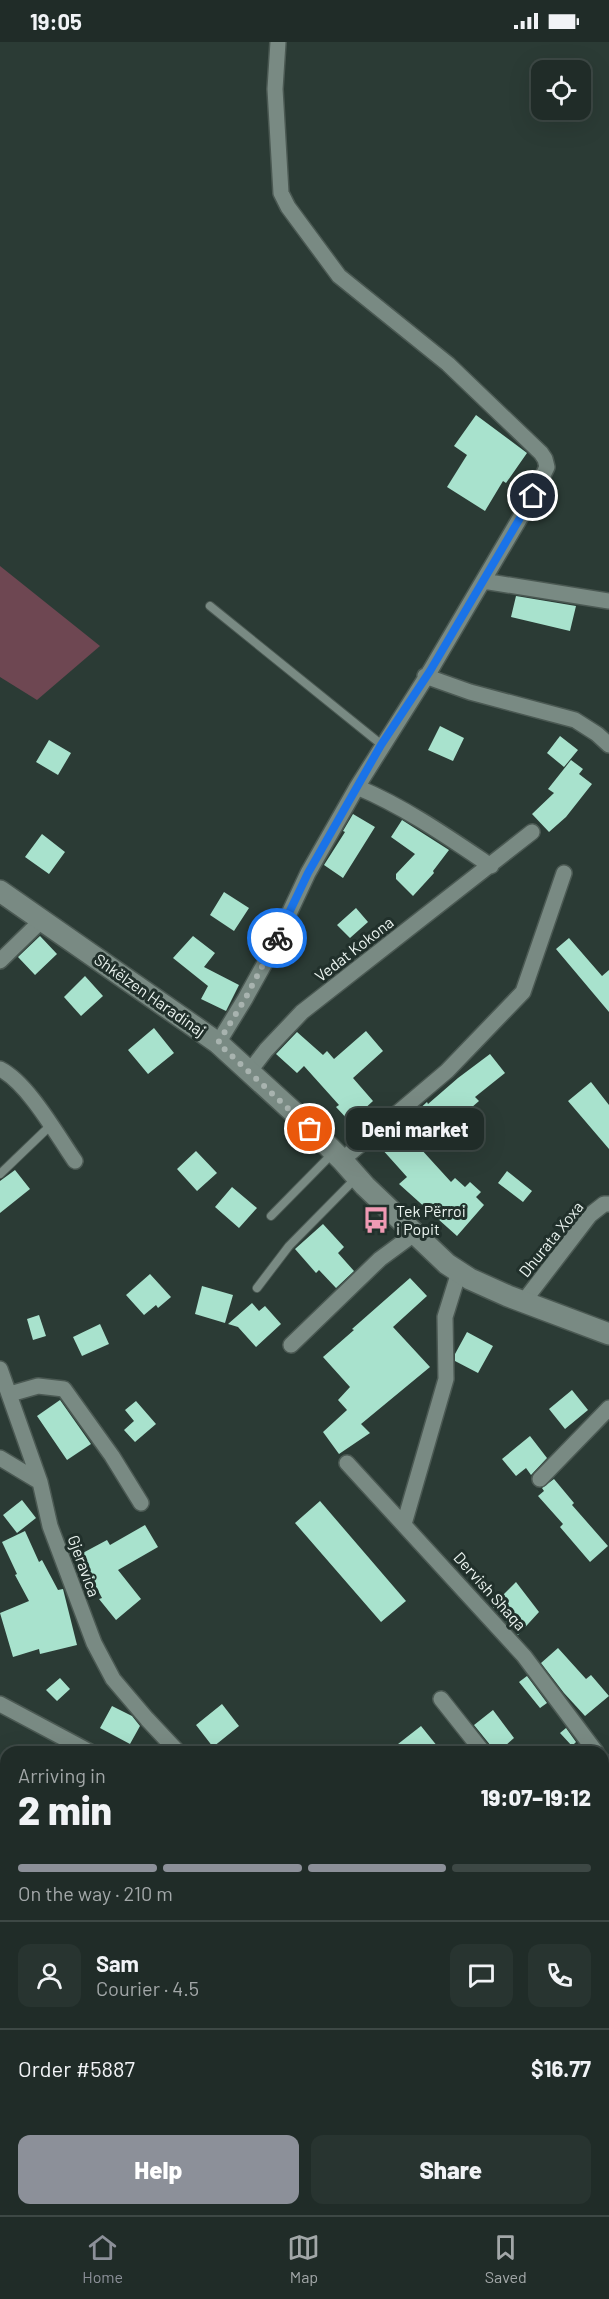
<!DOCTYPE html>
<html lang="en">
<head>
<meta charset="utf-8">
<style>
	:root { --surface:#202c28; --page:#283430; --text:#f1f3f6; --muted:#a2a7a8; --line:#3d4845; --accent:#8c9099 }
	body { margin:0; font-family:Barlow,sans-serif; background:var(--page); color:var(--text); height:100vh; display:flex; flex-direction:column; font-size:22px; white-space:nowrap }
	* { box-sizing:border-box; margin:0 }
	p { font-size:20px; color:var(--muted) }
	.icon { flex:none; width:33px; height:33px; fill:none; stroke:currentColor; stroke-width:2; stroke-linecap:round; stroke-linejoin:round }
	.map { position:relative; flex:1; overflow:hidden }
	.details { position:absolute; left:0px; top:1704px; width:609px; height:470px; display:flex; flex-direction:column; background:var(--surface); border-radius:18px 18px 0 0; box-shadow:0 6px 24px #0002,0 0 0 2px var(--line) }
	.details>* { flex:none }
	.fabs { position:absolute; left:531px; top:18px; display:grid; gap:12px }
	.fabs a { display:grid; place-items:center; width:60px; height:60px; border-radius:12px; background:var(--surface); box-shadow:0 6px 24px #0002,0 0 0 2px var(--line); font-size:30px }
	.pin { position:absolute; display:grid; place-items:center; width:51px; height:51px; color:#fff; margin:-26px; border:3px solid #fff; border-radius:50%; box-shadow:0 2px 6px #0007 }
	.courier { position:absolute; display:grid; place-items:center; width:60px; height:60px; margin:-30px; border:4px solid #1a73e8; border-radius:50%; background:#fff; color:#222; box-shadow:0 2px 8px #0007 }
	.bubble { position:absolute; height:42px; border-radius:12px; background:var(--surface); box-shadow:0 6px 24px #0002,0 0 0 2px var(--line); font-size:20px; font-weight:800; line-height:42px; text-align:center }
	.headline em { font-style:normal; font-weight:800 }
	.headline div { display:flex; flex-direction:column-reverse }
	.headline { display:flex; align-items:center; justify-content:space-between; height:102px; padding:0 18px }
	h1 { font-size:39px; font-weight:800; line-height:45px }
	.bar { display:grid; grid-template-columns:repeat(4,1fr); gap:9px 6px; align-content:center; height:72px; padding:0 18px }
	.bar i { height:8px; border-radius:4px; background:var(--line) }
	.bar .selected { background:var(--accent) }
	.bar p { grid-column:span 4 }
	.line { display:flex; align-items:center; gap:15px; padding:0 18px; border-top:2px solid var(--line) }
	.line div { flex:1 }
	.round { display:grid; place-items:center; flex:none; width:63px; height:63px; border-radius:12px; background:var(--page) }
	.action { display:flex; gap:12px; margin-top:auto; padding:12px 18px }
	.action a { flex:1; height:69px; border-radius:12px; background:var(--accent); color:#fff; font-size:24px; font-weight:800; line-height:69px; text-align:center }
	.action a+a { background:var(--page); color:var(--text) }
	.status { display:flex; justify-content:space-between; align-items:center; height:42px; padding:0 30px; background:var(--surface); direction:ltr }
	.status svg { height:16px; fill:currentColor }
	.dock { display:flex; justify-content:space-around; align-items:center; height:84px; border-top:2px solid var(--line); background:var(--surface); font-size:16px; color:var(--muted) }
	.dock a { display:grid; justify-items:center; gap:3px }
	.dock .selected { color:var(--accent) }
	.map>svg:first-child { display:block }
	.green { fill:#6e4752 }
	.building { fill:#a8e2cd }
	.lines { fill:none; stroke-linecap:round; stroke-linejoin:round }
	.lane-casing { stroke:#4b5953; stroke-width:10 }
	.street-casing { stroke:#4b5953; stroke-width:18 }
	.secondary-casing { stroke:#4b5953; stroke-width:24 }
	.lane { stroke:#798a83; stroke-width:8 }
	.street { stroke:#798a83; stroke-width:15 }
	.secondary { stroke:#798a83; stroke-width:21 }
	.done { stroke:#a8b3af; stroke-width:6; stroke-dasharray:0 10.8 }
	.route { stroke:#1a73e8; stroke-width:8 }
	.labels { text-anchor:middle; stroke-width:6; stroke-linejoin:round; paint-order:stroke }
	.street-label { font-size:16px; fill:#ebf4f0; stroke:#21302b }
	.poi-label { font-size:16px; fill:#ebf4f0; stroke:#21302b; text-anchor:start }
</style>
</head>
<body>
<div class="status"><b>19:05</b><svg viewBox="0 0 49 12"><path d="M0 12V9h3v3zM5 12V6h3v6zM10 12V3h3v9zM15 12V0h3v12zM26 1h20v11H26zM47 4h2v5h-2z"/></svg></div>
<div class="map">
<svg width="609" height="2173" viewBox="0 0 609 2173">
	<rect width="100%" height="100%" fill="#2b3b35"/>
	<path class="green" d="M0 524 100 604 37 658 0 635Z"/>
	<path class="building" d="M476 373 527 411 506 441 503 439 485 469 447 445 467 413 454 404Z
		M516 554 576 564 570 589 511 575Z
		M440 684 464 696 453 719 428 708Z
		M560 694 578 708 564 725 547 711Z
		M49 698 71 711 58 733 36 720Z
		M571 718 583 727 579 732 592 742 566 775 549 790 532 772 554 751 548 747Z
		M353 772 375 785 343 836 324 823 345 790 343 789Z
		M402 778 449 808 433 829 434 831 413 854 396 837V832L415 812 391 795Z
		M42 792 65 810 49 832 25 815Z
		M224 850 249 866 234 889 210 873Z
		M356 866 368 880 350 896 337 883Z
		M40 894 57 912 35 933 18 915Z
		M193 894 215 911 204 925 239 943 226 969 201 957 208 944 173 916Z
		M569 896 602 934 609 928V970L556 907Z
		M85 934 103 954 81 974 64 955Z
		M154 986 174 1011 148 1032 128 1008Z
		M366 989 383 1009 353 1036 373 1059 350 1080 336 1065 339 1063 304 1024 297 1031 276 1012 297 990 323 1013 327 1009 334 1017Z
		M490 1012 505 1031 475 1055 479 1059 456 1079 453 1076 420 1106 451 1140 455 1136 465 1145 470 1140 481 1150 476 1155 484 1163 457 1194 399 1142 407 1135 381 1106 409 1080 407 1078 427 1060 428 1062 458 1036Z
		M591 1040 609 1063V1107L568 1059Z
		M196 1109 217 1131 197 1149 177 1127Z
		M15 1128 30 1147 0 1171V1139Z
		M507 1129 532 1149 523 1160 498 1141Z
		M232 1145 257 1166 239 1186 215 1165Z
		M323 1182 344 1205 338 1211 354 1229 336 1246 319 1228 316 1231 295 1207Z
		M150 1232 171 1255 158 1266 156 1263 144 1273 126 1253Z
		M410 1236 427 1254 393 1285 430 1325 361 1382 370 1391 339 1412 323 1390 347 1368 338 1358 350 1345 323 1315 354 1288 352 1287Z
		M202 1244 233 1253 225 1281 195 1272Z
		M252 1261 259 1269 265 1264 281 1282 256 1305 238 1285 228 1282Z
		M39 1273 46 1294 33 1298 27 1277Z
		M100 1282 109 1302 82 1314 73 1295Z
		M467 1290 493 1304 478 1331 455 1319V1312Z
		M572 1348 588 1368 565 1387 549 1367Z
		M60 1358 91 1402 67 1418 37 1374Z
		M136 1359 156 1382 135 1400 124 1388 134 1379 125 1368Z
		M530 1394 547 1416 531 1433 526 1426 516 1434 502 1417Z
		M554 1437 574 1461 572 1463 608 1504 590 1520 560 1485 563 1482 538 1454 544 1449 542 1446Z
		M22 1458 36 1476 17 1491 3 1473Z
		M320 1459 406 1559 381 1580 295 1481Z
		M145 1483 158 1505 118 1528 141 1557 116 1578 99 1557 102 1556 79 1513 107 1498 110 1503Z
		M25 1489 39 1520 42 1518 58 1548 63 1547 77 1603 40 1612 39 1607 13 1615 0 1571 29 1559 15 1533 17 1532 2 1500Z
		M516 1540 539 1570 518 1593 492 1564Z
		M558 1606 586 1637 591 1633 609 1654 585 1674 564 1651 541 1621Z
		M527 1634 547 1661 540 1666 519 1640Z
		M60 1636 70 1647 57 1659 46 1648Z
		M222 1662 239 1684 213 1705 196 1683Z
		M112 1664 132 1674 140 1684 130 1702 100 1686Z
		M493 1668 514 1696 505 1704 511 1710H493L491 1704 474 1683Z
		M421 1684 442 1710H404L398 1702Z
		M566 1686 576 1700 572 1704 560 1691Z"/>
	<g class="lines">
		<defs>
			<path id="lane" d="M210 564 382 703
				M0 1132 51 1083
				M271 1174 333 1111
				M257 1246 289 1204 356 1136
				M0 2050 6 2048
				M500 2168 501 2173"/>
			<path id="street" d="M483 539 609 559
				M425 634 470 650 575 678 597 692 609 703
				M357 745C405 765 448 795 491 824
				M0 919 42 878
				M218 1001 245 957 271 910 308 831 357 745 430 629 533 454 547 425 545 417 541 411 448 322 339 234 288 165 281 151 275 47 278 0
				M0 1027C28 1041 57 1093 75 1119
				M249 1030 266 1008 302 970 532 790
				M342 1118 447 1029 523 950 564 831
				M524 1259 590 1173 604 1162H609
				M291 1303 380 1217 414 1192
				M0 1327 40 1440 50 1484 94 1601 113 1637 147 1677 178 1710
				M10 1352 38 1344 64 1347 112 1414 141 1461
				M0 1416 40 1440
				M347 1421 524 1614 596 1710
				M540 1437 609 1366
				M404 1482 446 1337 445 1275 459 1230
				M441 1657 483 1710
				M0 1662 90 1710
				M603 1719 609 1728
				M0 1817 6 1812
				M603 1873 609 1881
				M603 1939 609 1936
				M10 2173 12 2168"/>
			<path id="secondary" d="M0 849 218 1001 299 1075 342 1118 365 1144 447 1222 470 1237 508 1254 609 1292
				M603 2017 609 2016
				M93 2173 103 2168"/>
		</defs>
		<use href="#lane" class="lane-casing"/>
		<use href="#street" class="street-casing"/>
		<use href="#secondary" class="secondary-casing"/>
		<use href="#lane" class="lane"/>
		<use href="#street" class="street"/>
		<use href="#secondary" class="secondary"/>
	</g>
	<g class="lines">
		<path class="done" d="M277 896 245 957 218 1001 310 1087"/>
		<path class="route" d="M277 896 308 831 357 745 381 703 430 629 533 454"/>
	</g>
	<defs>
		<symbol id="bus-bare" viewBox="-9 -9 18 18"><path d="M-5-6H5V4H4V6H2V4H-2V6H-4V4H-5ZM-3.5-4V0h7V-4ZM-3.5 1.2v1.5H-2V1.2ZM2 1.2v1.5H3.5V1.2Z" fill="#f09ab4" stroke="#21302b" stroke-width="2.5" paint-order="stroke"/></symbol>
	</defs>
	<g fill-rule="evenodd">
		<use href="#bus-bare" x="357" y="1159" width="38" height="38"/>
	</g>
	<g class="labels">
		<g class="street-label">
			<text transform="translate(354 907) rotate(-38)" y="6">Vedat Kokona</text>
			<text transform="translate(150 953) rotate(35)" y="6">Shkëlzen Haradinaj</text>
			<text transform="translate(551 1197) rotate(-51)" y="6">Dhurata Xoxa</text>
			<text transform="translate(84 1524) rotate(70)" y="6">Gjeravica</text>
			<text transform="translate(490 1549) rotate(48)" y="6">Dervish Shaqa</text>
		</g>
		<g class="poi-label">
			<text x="396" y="1175">Tek Përroi<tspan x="396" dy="18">i Popit</tspan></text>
		</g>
	</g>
</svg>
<div class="fabs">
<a><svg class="icon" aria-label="locate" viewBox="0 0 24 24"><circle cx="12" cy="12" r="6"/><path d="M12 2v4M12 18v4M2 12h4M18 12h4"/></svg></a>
</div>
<div class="pin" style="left:310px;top:1087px;background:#ea580c"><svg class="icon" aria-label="bag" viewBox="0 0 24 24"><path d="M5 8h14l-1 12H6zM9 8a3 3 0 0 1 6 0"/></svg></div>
<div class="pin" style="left:533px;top:454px;background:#1f2937"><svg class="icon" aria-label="home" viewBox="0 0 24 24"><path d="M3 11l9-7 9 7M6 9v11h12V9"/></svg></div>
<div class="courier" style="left:277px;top:896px"><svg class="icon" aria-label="bike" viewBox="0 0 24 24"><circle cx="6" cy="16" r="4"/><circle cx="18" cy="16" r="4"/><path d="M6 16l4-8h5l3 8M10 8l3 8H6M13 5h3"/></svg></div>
<div class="bubble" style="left:346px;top:1066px;width:138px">Deni market</div>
<section class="details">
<div class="headline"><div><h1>2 min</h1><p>Arriving in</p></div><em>19:07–19:12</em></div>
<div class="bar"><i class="selected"></i><i class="selected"></i><i class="selected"></i><i></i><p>On the way · 210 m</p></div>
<div class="line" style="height:108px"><a class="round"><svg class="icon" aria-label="person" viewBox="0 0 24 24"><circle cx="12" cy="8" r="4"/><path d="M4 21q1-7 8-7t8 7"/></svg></a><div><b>Sam</b><p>Courier · 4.5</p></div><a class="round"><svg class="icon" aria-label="chat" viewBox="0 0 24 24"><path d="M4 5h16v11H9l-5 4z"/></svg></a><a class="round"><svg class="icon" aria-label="phone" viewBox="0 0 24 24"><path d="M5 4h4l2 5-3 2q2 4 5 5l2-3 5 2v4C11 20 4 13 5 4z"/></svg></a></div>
<div class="line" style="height:78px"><div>Order #5887</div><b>$16.77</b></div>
<div class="action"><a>Help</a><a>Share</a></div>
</section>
</div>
<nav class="dock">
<a class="selected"><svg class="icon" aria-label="home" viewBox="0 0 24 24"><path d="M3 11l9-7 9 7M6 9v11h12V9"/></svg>Home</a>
<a><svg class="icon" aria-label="map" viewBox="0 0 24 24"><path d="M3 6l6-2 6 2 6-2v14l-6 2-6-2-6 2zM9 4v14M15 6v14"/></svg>Map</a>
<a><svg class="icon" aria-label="saved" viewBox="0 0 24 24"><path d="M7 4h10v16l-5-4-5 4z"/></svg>Saved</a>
</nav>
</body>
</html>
